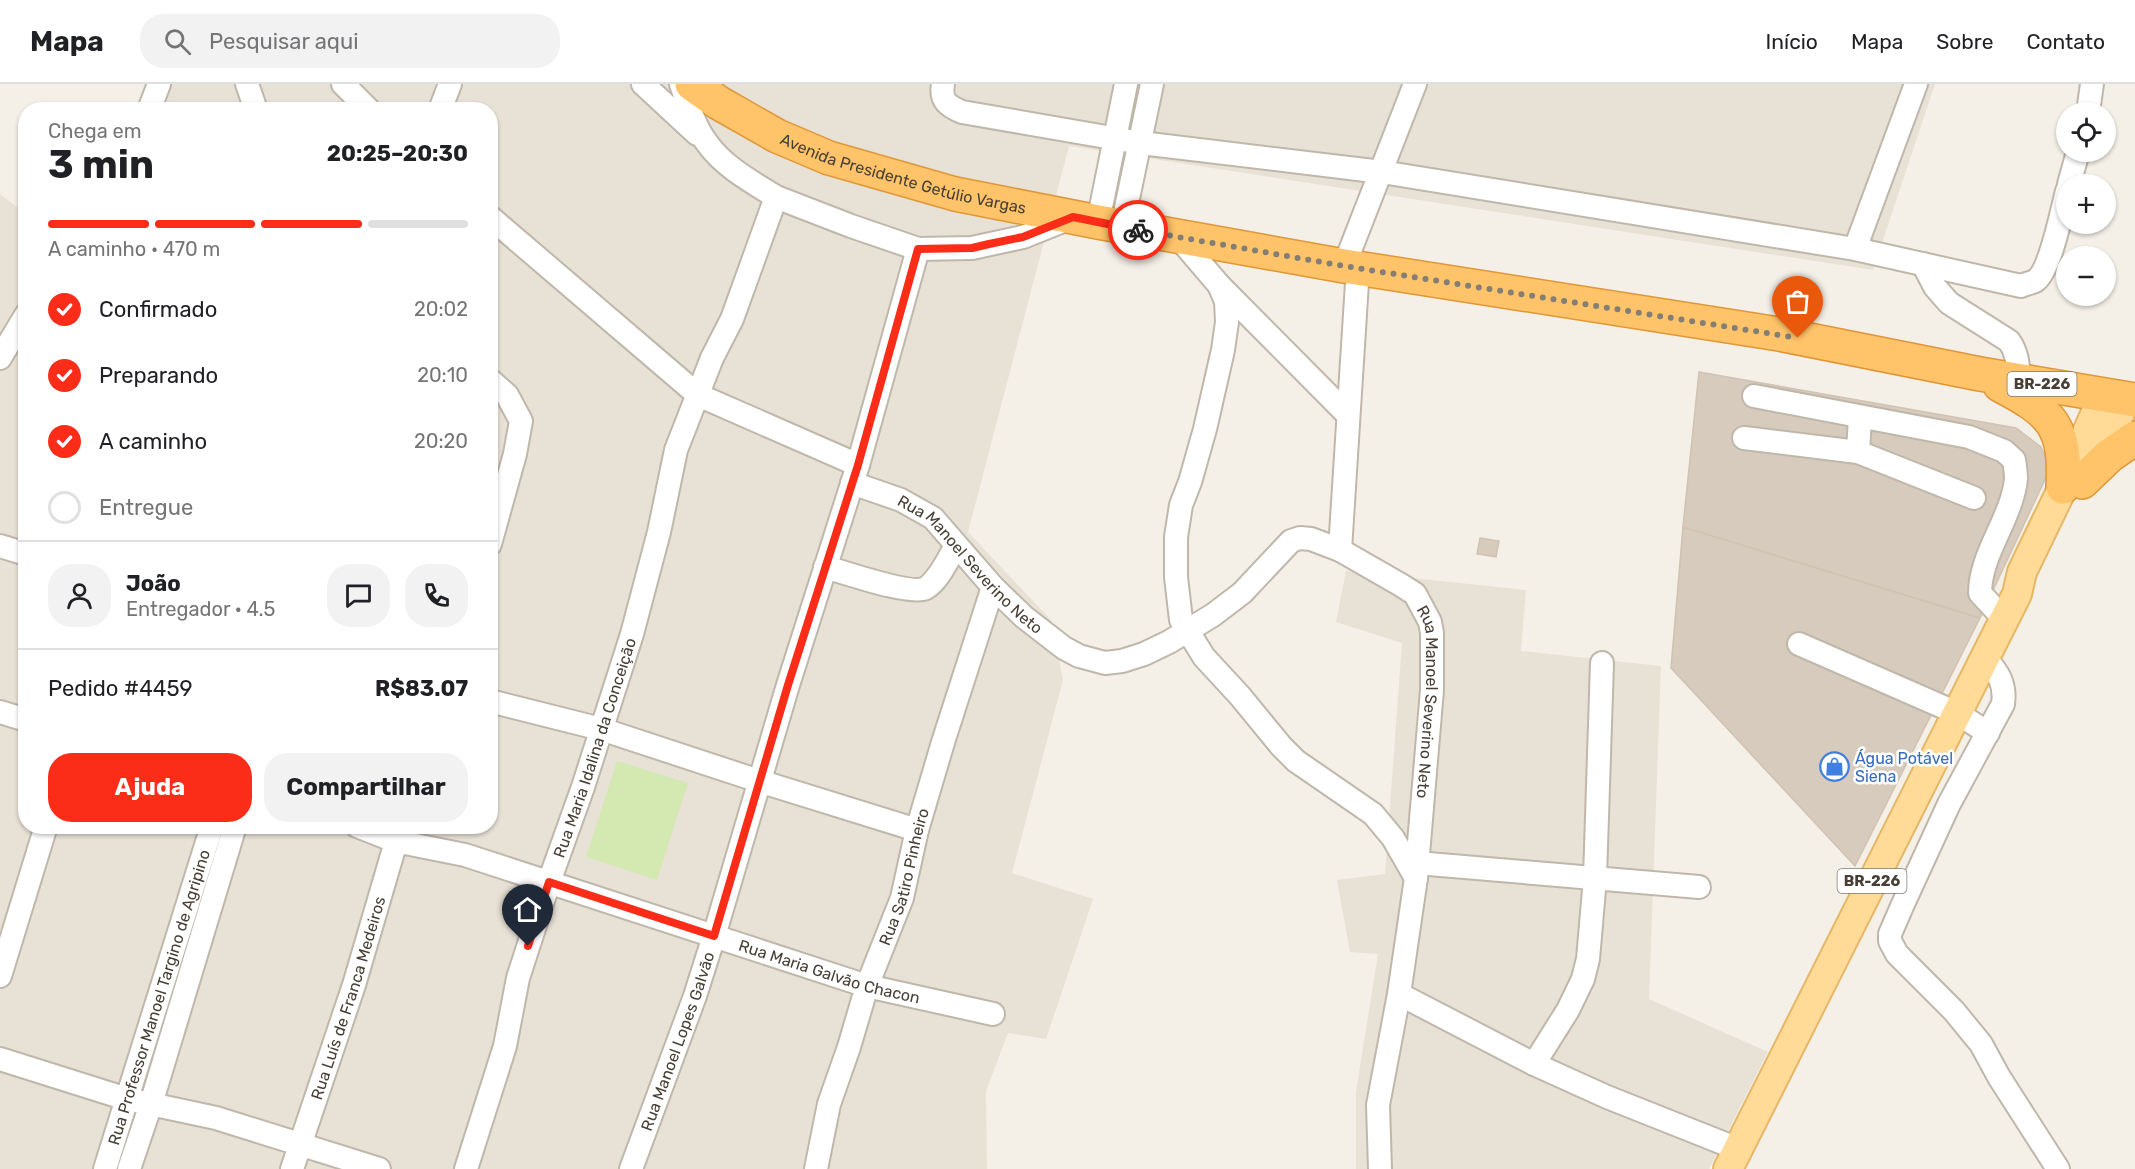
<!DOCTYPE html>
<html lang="pt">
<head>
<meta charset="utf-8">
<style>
	:root { --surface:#fff; --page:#f2f2f2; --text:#202124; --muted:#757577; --line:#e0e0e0; --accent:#fb2c18 }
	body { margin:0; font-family:Rubik,sans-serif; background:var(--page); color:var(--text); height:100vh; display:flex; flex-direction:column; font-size:22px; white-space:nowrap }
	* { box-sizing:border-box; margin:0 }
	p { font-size:20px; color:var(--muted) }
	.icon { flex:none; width:33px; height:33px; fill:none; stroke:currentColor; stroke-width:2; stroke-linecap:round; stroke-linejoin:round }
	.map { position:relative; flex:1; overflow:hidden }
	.sheet { position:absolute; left:18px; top:18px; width:480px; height:732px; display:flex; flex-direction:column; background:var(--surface); border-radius:24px; box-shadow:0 2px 4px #0004 }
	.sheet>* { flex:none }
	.fabs { position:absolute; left:2056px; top:18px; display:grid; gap:12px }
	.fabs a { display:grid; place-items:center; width:60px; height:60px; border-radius:50%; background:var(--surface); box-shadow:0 2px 4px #0004; font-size:30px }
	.pin { position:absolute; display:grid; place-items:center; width:51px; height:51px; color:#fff; margin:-62px -26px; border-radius:50% 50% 50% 0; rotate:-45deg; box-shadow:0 0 6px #0007 }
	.pin .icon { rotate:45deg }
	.courier { position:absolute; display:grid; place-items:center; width:60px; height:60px; margin:-30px; border:4px solid #fb2c18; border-radius:50%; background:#fff; color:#222; box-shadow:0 2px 8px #0007 }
	.summary em { font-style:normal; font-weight:700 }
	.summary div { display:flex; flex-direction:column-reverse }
	.summary { display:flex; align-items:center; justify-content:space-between; height:102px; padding:0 30px }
	h1 { font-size:39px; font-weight:700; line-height:45px }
	.bar { display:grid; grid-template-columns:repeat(4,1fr); gap:9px 6px; align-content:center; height:72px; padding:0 30px }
	.bar i { height:8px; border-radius:4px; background:var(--line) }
	.bar .current { background:var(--accent) }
	.bar p { grid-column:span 4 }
	.line { display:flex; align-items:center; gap:15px; padding:0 30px; border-top:2px solid var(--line) }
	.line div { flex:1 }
	.round { display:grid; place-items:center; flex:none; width:63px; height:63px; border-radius:24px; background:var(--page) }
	ol { padding:0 30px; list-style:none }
	li { display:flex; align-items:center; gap:18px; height:66px }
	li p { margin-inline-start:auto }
	li .icon { padding:6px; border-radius:50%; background:var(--accent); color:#fff; stroke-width:4 }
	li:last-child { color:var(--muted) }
	li i { width:33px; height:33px; border:3px solid var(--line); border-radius:50% }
	.action { display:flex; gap:12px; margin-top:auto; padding:12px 30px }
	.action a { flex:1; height:69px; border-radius:24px; background:var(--accent); color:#fff; font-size:24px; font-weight:700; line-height:69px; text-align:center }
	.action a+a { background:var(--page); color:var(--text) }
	header { display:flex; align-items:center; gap:36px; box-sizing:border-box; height:84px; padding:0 30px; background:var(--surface); border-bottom:2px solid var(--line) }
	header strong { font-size:28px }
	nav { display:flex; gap:33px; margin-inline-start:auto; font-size:21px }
	.search { width:420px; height:54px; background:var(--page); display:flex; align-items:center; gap:15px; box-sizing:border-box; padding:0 21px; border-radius:24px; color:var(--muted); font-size:22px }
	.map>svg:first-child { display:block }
	.residential { fill:#e8e1d6 }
	.green { fill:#d3e9b1 }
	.building { fill:#d6cbbd; stroke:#d1c2b1; stroke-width:1.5 }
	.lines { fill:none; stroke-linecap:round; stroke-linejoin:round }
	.minor-casing { stroke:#c0b7ab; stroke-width:26 }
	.major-casing { stroke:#e5b766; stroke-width:32 }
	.highway-casing { stroke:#df9738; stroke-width:36 }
	.minor { stroke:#fff; stroke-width:22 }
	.major { stroke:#ffdb97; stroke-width:28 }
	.highway { stroke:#ffc369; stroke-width:33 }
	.done { stroke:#847e75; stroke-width:6; stroke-dasharray:0 10.8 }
	.route { stroke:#fb2c18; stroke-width:8 }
	.labels { text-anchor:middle; stroke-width:5; stroke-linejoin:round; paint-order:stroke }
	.shield { fill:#fff; stroke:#7f7973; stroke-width:1.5 }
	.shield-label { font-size:15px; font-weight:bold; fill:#484037 }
	.street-label { font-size:16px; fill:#484037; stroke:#fff }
	.shop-label { font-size:16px; fill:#366cbe; stroke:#fff; text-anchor:start }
</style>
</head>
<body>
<header>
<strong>Mapa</strong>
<div class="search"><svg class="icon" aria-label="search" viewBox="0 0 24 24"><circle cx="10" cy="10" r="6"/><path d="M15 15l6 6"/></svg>Pesquisar aqui</div>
<nav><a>Início</a><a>Mapa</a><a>Sobre</a><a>Contato</a></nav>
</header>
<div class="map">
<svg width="2135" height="1085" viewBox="0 0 2135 1085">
	<rect width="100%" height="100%" fill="#f4f0e8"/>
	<path class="residential" d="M146 0H1935L1873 186 1069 62 968 448 1051 536 1063 596 1012 789 1093 815 1046 955 1008 949 986 1007 987 1085H0V110L26 130V742H490V26L136 25Z
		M1346 487 1526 506 1521 567 1661 582 1649 915 1768 968 1709 1085H1356V1008L1378 870 1350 868 1337 796 1385 790 1402 559 1336 538Z"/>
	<path class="green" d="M617 677 688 699 657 796 586 773Z"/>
	<path class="building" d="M1699 288 2016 344 2041 363 2050 385 1980 534 1683 443Z
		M1683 443 1980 534 1855 782 1671 584Z
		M1480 454 1499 457 1496 473 1477 470Z"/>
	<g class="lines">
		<defs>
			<g id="minor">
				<path d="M247 0 256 26"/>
				<path d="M343 0 369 26"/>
				<path d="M643 0 697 50"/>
				<path d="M943 0C940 17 948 22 962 28L1141 59 1382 88 1855 165 2021 202C2025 200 2031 199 2035 197 2050 188 2062 126 2067 107"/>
				<path d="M149 26 159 0"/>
				<path d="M440 26 450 0"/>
				<path d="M2088 28 2092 0"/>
				<path d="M2069 100 2078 68"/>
				<path d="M776 113 851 142 918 165 972 164 1023 153 1073 133"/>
				<path d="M490 133 698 311 858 381"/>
				<path d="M1098 138 1126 0"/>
				<path d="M1122 143 1152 0"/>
				<path d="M1178 153 1219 201 1226 217 1227 238 1223 266 1205 345 1190 398 1181 421 1176 453V493L1181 536 1204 573 1240 612 1281 662 1296 677 1373 730 1393 754 1416 794"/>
				<path d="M1855 165 1916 0"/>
				<path d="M1923 180 1935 203 1949 219 2009 257C2018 269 2018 283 2019 296"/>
				<path d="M1344 182 1415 0"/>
				<path d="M1220 202 1348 331"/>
				<path d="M0 274 26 231"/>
				<path d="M490 296 507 311 521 337 515 370 490 460"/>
				<path d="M1754 312 1969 353 2004 367 2014 376C2015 382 2016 389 2016 395 2012 434 1980 470 1980 509L2004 535"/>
				<path d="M1860 333 1858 368 1974 414"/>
				<path d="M1744 354 1858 368"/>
				<path id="s1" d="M852 399 901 416 933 434 993 503 1024 533 1064 564 1079 572 1105 579 1122 577 1144 570 1169 558 1213 531 1242 509 1291 457 1300 454 1311 455 1340 466 1401 501 1415 510 1430 538 1432 549V606L1416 794 1399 910 1378 1021 1380 1085"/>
				<path d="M0 462 26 470"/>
				<path d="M1340 466 1358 183"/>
				<path d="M825 483C844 488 911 512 926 504 939 496 948 475 956 462"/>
				<path d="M1799 560 1957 629 1988 649"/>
				<path d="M1985 574C1998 588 2006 600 2003 620L1949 720 1903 820 1890 850V857L1897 870 1954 927 1981 960 1999 993 2058 1085"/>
				<path d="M490 617 601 645 759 697 917 746"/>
				<path d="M0 628 26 636"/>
				<path id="s2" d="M357 742 395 757 465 771 867 902 993 930"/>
				<path d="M1417 779 1699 803"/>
				<path d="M0 892 46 742"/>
				<path d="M1399 910 1534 980 1607 1013 1738 1065"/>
				<path d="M0 975 127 1015 216 1034 379 1085"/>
				<path d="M1534 980 1568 926 1583 895 1588 875 1595 794 1602 579"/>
				<path id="s3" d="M105 1085 212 742"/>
				<path d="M129 1085 151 1020 235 742"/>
				<path id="s4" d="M292 1085 354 901 400 744"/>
				<path id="s5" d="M466 1085 505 962 518 894 549 798 583 703 632 550 659 448 676 366 712 274 732 235 776 113C752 98 724 83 707 59 694 42 688 20 681 0"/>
				<path id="s6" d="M631 1085 695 912 714 852 788 601 858 381 918 165"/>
				<path id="s7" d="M816 1085 829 1020 849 963 867 902 902 814 917 746 944 655 993 503"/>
			</g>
			<path id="major" d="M2088 386 2128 315
				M1728 1085 2017 510 2022 488 2063 403 2104 310"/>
			<g id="highway">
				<path id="s8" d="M692 0 719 19 777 52 829 74 955 110 1098 138 1344 182 1779 250 1980 290 2135 316"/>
				<path d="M2000 301C2053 329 2066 342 2063 403"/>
				<path d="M2082 398 2109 372 2135 354"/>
			</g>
		</defs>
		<use href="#minor" class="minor-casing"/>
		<use href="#major" class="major-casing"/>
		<use href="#highway" class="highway-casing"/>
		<use href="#minor" class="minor"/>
		<use href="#major" class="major"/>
		<use href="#highway" class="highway"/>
	</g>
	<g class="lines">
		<path class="done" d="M1138 146 1344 182 1798 254"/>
		<path class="route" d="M528 862 549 798 714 852 788 601 858 381 918 165 972 164 989 160 1023 153 1073 133 1138 146"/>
	</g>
	<defs>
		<symbol id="shop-ring" viewBox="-11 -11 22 22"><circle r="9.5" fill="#fff" stroke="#3f7fe0" stroke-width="1.5"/><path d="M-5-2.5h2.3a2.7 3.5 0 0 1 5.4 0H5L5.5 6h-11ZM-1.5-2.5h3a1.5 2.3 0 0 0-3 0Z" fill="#3f7fe0"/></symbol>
	</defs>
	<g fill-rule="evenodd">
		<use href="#shop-ring" x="1818" y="666" width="33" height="33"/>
	</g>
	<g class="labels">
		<g class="shield">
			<rect x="2007.5" y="288" width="69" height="24" rx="4.5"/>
			<rect x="1837.5" y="785" width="69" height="24" rx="4.5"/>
		</g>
		<g class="shield-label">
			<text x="2042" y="305">BR-226</text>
			<text x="1872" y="802">BR-226</text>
		</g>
		<g class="street-label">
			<text dy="6" stroke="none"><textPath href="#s8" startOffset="232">Avenida Presidente Getúlio Vargas</textPath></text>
			<text dy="6" stroke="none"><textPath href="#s1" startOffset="147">Rua Manoel Severino Neto</textPath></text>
			<text dy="6" stroke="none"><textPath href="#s1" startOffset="795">Rua Manoel Severino Neto</textPath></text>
			<text dy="6" stroke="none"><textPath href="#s5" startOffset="441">Rua Maria Idalina da Conceição</textPath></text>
			<text dy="6" stroke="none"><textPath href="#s7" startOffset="306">Rua Satiro Pinheiro</textPath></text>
			<text dy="6" stroke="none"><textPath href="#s2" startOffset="495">Rua Maria Galvão Chacon</textPath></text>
			<text dy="6" stroke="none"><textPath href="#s3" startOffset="180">Rua Professor Manoel Targino de Agripino</textPath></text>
			<text dy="6" stroke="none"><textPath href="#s4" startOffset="180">Rua Luís de Franca Medeiros</textPath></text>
			<text dy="6" stroke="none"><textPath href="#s6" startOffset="136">Rua Manoel Lopes Galvão</textPath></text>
		</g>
		<g class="shop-label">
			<text x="1855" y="680">Água Potável<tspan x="1855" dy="18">Siena</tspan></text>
		</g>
	</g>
</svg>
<div class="fabs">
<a><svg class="icon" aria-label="locate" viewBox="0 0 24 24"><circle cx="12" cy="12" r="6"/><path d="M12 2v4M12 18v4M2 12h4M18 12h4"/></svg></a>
<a>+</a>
<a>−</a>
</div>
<div class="pin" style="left:1798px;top:254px;background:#ea580c"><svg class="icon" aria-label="bag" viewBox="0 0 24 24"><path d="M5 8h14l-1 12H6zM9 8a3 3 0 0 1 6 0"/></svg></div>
<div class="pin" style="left:528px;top:862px;background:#1f2937"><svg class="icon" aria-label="home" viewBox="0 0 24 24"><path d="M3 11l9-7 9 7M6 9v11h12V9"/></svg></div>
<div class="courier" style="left:1138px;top:146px"><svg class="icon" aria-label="bike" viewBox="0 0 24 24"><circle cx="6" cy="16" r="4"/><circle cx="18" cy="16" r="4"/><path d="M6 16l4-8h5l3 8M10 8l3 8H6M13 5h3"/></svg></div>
<section class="sheet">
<div class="summary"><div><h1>3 min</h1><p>Chega em</p></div><em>20:25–20:30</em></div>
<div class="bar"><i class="current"></i><i class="current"></i><i class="current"></i><i></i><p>A caminho · 470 m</p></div>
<ol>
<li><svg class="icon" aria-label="check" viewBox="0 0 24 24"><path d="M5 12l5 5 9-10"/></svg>Confirmado<p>20:02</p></li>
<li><svg class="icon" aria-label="check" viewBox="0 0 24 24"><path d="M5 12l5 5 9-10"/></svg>Preparando<p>20:10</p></li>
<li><svg class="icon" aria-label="check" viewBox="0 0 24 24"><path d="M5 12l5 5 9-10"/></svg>A caminho<p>20:20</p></li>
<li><i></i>Entregue</li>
</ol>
<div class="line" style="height:108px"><a class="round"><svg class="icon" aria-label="person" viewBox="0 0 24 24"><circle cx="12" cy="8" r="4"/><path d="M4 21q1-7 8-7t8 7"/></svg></a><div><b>João</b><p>Entregador · 4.5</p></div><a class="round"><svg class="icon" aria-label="chat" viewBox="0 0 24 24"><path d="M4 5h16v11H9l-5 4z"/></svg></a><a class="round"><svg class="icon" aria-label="phone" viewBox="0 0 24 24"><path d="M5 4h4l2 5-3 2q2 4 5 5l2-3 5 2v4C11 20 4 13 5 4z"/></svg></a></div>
<div class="line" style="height:78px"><div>Pedido #4459</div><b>R$83.07</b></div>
<div class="action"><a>Ajuda</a><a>Compartilhar</a></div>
</section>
</div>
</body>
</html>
